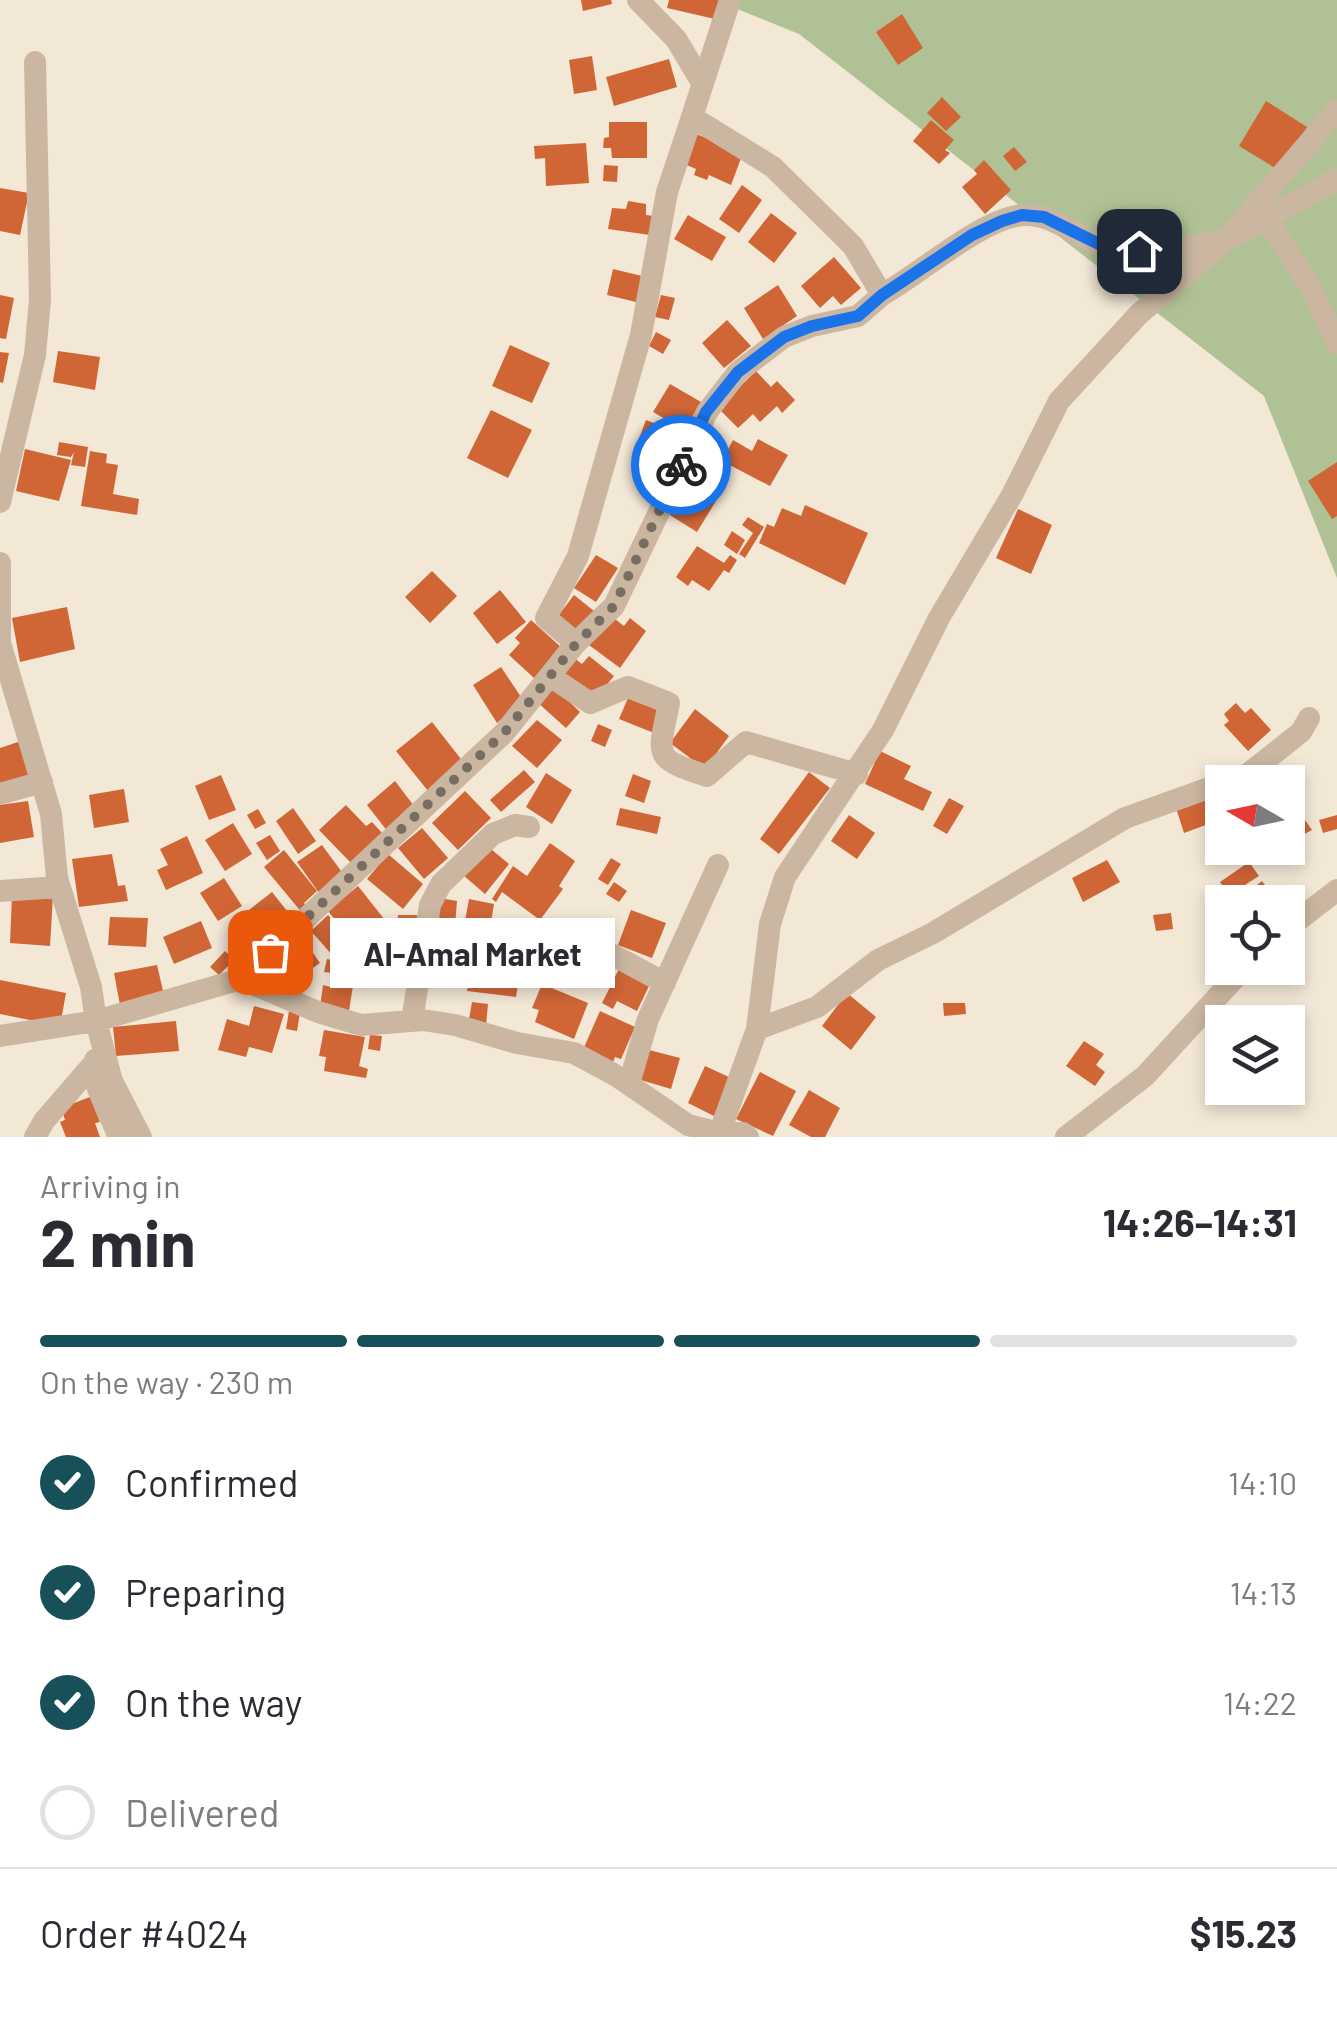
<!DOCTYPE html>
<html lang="en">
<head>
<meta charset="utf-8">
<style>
	:root { --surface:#fff; --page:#f2f2f3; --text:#2b2b33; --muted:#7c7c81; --line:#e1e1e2; --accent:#175059 }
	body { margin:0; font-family:Barlow,sans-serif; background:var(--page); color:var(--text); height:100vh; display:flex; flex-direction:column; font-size:38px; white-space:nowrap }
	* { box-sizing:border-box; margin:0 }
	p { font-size:32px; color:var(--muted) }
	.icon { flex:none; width:55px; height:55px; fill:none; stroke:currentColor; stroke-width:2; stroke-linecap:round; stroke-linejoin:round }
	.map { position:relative; height:1137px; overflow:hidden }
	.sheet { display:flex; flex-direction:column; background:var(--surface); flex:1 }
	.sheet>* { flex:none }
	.needle { width:65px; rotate:279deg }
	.buttons { position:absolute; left:1205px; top:765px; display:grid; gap:20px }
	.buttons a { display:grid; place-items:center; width:100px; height:100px; border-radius:0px; background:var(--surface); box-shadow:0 5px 15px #0003; font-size:50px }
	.pin { position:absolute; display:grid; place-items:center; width:85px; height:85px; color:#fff; margin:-42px; border-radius:20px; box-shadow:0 5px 15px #0006 }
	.courier { position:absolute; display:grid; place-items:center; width:100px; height:100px; margin:-50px; border:8px solid #1a73e8; border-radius:50%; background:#fff; color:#222; box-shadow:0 2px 12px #0007 }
	.bubble { position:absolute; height:70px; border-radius:0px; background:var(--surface); box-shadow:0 5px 15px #0003; font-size:32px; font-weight:700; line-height:70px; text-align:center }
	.summary em { font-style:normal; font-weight:700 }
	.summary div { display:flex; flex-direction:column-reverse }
	.summary { display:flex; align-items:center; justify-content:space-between; height:170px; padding:0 40px }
	h1 { font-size:65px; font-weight:700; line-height:75px }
	.bar { display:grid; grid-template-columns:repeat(4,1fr); gap:15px 10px; align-content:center; height:120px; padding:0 40px }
	.bar i { height:12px; border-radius:8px; background:var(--line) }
	.bar .current { background:var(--accent) }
	.bar p { grid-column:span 4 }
	.line { display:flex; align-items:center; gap:25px; padding:0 40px; border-top:2px solid var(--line) }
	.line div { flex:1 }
	ol { padding:0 40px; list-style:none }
	li { display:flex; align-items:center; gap:30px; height:110px }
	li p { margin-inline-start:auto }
	li .icon { padding:10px; border-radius:50%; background:var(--accent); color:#fff; stroke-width:4 }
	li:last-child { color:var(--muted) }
	li i { width:55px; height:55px; border:5px solid var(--line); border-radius:50% }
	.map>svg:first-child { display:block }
	.green { fill:#b0c295 }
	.building { fill:#d06636 }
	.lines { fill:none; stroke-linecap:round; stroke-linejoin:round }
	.minor { stroke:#cbb7a1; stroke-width:22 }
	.done { stroke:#786d62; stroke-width:10; stroke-dasharray:0 18 }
	.route { stroke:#1a73e8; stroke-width:12 }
</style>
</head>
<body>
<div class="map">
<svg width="1337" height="1137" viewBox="0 0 1337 1137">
	<rect width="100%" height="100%" fill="#f3e7d6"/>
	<path class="green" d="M715 0H1337V578L1264 396 799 34Z"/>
	<path class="building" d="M581 0H611L612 4 583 11Z
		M669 0H719L715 19 667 8Z
		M902 14 923 48 898 65 876 32Z
		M592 56 597 90 574 94 569 60Z
		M669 59 677 87 614 106 606 77Z
		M942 97 961 117 946 131 927 113Z
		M1266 101 1307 127 1280 171 1239 146Z
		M931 120 954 140 945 150 950 153 939 164 913 141Z
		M609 122H647V158H612L611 148H603L604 138 609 137Z
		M694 133 743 153 731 185 709 175 707 180 694 175 696 169 682 163Z
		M586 143 589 183 546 186 545 158 535 159 534 146Z
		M1014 147 1027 162 1015 171 1003 156Z
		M984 160 1011 190 985 214 962 187 977 174 974 170Z
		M604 165 618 166 617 182 603 181Z
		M742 185 762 200 739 233 719 219Z
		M0 188 29 193 20 235 0 231Z
		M628 201 646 204V215L653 216 650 235 608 229 612 208 626 209Z
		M771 213 797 233 774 263 748 242Z
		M688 215 726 237 712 261 674 239Z
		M834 257 861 288 841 305 833 296 820 308 801 286Z
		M613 269 642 276 636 302 607 295Z
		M778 285 797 316 763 339 744 308Z
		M0 295 14 298 6 339 0 338Z
		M661 295 675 298 669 320 655 317Z
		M727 320 751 346 724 368 702 343Z
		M656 332 671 340 663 354 649 346Z
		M510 345 550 363 532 403 492 386Z
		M58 351 100 357 95 390 53 382Z
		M0 352 9 353 3 383 0 382Z
		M756 371 771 387 777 381 795 400 782 413 777 406 760 422 753 414 738 428 718 408Z
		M670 384 701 402 684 430 653 412Z
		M491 410 532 430 508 478 467 458Z
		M646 420 686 435 674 467 634 452Z
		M758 439 788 455 770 486 722 461 733 440 752 451Z
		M59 442 88 447 85 467 71 465 74 452 71 457 57 455Z
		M25 449 71 460 59 501 16 491Z
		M90 451 107 454 106 463 118 465 113 494 139 499 137 515 81 506Z
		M1337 462V516L1332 519 1308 481Z
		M687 476 719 496 697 532 665 512Z
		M805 505 868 533 845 585 759 543 767 524 774 527 782 508 801 516Z
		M1018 509 1052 525 1031 574 996 558Z
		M748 517 764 527 745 558 739 554 753 533 742 525Z
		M732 531 745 540 737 554 724 545Z
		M697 546 724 563 730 555 737 560 729 573 724 570 709 591 692 580 688 586 676 577Z
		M596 555 618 568 596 602 574 588Z
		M432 571 457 596 430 623 405 597Z
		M500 590 526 622 497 644 473 613Z
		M574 595 594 611 574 636 555 620Z
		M67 607 75 649 20 662 12 618Z
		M610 615 624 626 630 618 646 631 620 668 589 645Z
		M531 620 562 648 534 678 509 655 520 643 515 638Z
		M589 656 614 676 595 699 562 675 574 658 582 664Z
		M501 667 523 700 497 723 473 685Z
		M552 685 580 712 566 728 537 702Z
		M631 691 666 707 654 733 619 719Z
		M1236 703 1245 713 1251 708 1271 730 1248 751 1224 725 1229 721 1224 714Z
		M695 709 729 736 705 769 670 743Z
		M537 720 562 740 537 768 512 746Z
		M432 722 464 763 428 791 396 751Z
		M598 724 612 730 605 747 591 741Z
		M21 741 32 775 0 785V748Z
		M880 751 911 766 904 779 932 792 923 811 865 784Z
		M524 770 535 782 501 812 490 800Z
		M809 772 830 788 779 854 760 839Z
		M546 773 572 790 552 824 526 807Z
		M633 774 651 781 644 803 625 796Z
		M221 775 236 810 209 820 195 786Z
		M395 781 417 810 388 832 367 805Z
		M124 789 129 822 94 828 89 795Z
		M465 791 491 818 458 850 432 823Z
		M1222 791V819L1184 833 1176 808Z
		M949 798 964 806 947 834 933 826Z
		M28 801 34 837 0 843V805Z
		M346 805 366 826 372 822 382 833 351 863 319 830Z
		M293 808 316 841 298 854 276 821Z
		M620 808 661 817 657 834 616 825Z
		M258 809 266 823 255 829 247 815Z
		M1301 814 1312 830 1288 843V822Z
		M849 815 875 833 857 859 831 841Z
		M1337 815V829L1323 833 1319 820Z
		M233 823 252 854 225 871 205 840Z
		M422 828 448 858 424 879 398 848Z
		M1222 828V846L1213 849 1208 834Z
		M270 835 280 851 267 860 256 843Z
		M187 836 203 873 166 890 157 870 168 865 160 849Z
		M550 843 575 861 559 886 563 889 540 920 502 892 496 902 492 899 513 866 527 876Z
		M322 845 344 875 319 893 297 862Z
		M486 845 509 864 485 894 463 875Z
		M284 850 317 891 304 903 309 909 303 914 264 867Z
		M112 854 118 886 125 885 128 901 79 907 72 859Z
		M388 854 423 884 403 909 367 879Z
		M611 858 621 864 608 885 598 879Z
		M1107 860 1120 882 1083 902 1072 878Z
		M1249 862 1259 876 1229 895 1220 882Z
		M224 878 242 906 218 921 200 893Z
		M1262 881 1278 902H1234Z
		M614 882 627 891 619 902 606 894Z
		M358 886 385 920 354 943 328 911Z
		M272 892 295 921 271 939 249 910Z
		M12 895 53 896 50 946 10 943Z
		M440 898 457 901 455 926 437 924Z
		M469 899 494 904 488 941 462 937Z
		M631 910 666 923 652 958 618 945Z
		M1171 913 1173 929 1156 931 1153 915Z
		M328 915 350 941 333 956 311 931Z
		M398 915H417L414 965 373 962 375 932 397 933Z
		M110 917 148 918 146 947 108 945Z
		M201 921 212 948 174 964 163 937Z
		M505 921 536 925 532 949 501 946Z
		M448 938H458L461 975 426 977 425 954 449 952Z
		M304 940 320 963 281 990 266 966Z
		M225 951 234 960 219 975 210 967Z
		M552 951 580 966 571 983 543 969Z
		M340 955 361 958 359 974 355 973 349 1011 320 1007 323 985 331 987 333 973 324 972 327 959 339 961Z
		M472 960 521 967 516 997 467 991Z
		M157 965 164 995 120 1005 114 973Z
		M619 969 650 984 637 1011 617 1001 613 1009 602 1003Z
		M0 980 66 993 60 1026 0 1014Z
		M542 984 588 1003 574 1039 535 1022 539 1010 532 1008Z
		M847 993 876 1017 851 1050 822 1026Z
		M472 1002 488 1004 486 1026 468 1025Z
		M943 1003H965L966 1014 944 1016Z
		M254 1006 284 1014 272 1053 249 1047 246 1057 218 1050 227 1019 249 1026Z
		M289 1011 300 1013 297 1031 286 1029Z
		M600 1011 635 1027 621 1059 615 1057 612 1065 582 1052Z
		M176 1021 179 1051 116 1056 113 1027Z
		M324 1030 365 1037 359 1066 368 1069 366 1078 324 1071 326 1057 319 1056Z
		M370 1035 382 1036 380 1051 368 1049Z
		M1084 1041 1104 1054 1096 1065 1105 1072 1095 1086 1066 1066Z
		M649 1050 680 1058 671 1089 641 1080Z
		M705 1066 731 1078 714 1116 688 1103Z
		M760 1072 796 1091 773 1136 736 1119Z
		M809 1090 840 1108 825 1137H811L789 1125Z
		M90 1097 100 1122 95 1123 100 1137H66L60 1122 65 1120 61 1108Z"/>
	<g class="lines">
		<path class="minor" d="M638 0 676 39 701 81
			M1267 218 1313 292 1337 343
			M882 295C920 274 982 218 1023 215 1053 213 1075 237 1102 245 1142 257 1185 246 1225 241L1337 110
			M0 502 35 355 40 300 35 62
			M0 563V643L51 814 57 878 91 987 96 1021 112 1081 141 1137
			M576 643 546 618 578 556 641 335 667 192 692 117
			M550 676 590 703 628 687 669 703C658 757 652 758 707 776L746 742 857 774
			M0 794 42 782
			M0 891 59 887
			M1288 928 1337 890
			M570 932 665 983
			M241 979 318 1012 361 1025 423 1020 455 1025 517 1043 574 1053 615 1075 688 1125 719 1133H743L748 1137
			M412 1021 430 905 441 884 493 834 515 825 529 827
			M757 1029 817 1007 878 960 933 933 1125 818 1248 774 1301 732 1309 718
			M0 1036 96 1021 241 979 505 732 576 643 614 606 707 412 738 372 784 337 812 326 858 316 882 295 853 246 773 167 692 117 730 0
			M95 1060 98 1089 119 1137
			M629 1084 648 1019 718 865
			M35 1137 44 1121 95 1062
			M718 1137 757 1029 770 924 785 877 883 730 939 618 1012 495 1059 401 1139 314 1225 241 1337 179
			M1066 1137 1145 1076 1244 968"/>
	</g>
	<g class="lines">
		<path class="done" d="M270 952 505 732 576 644 614 606 681 465"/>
		<path class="route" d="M681 465 706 412 738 372 784 337 812 326 858 316 882 295 972 235 1002 221 1022 215 1044 217 1101 245 1139 251"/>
	</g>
</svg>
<div class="buttons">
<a><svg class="needle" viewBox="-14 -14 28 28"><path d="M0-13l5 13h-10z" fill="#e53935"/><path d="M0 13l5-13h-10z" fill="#7c7c81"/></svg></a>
<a><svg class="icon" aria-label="locate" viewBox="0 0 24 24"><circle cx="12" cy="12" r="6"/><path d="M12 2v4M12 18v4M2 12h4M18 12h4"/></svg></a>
<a><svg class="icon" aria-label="layers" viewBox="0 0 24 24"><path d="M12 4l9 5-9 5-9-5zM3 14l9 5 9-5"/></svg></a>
</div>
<div class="pin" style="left:270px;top:952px;background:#ea580c"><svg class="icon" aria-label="bag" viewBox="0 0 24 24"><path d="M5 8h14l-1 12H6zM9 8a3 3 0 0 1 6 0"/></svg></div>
<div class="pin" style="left:1139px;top:251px;background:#1f2937"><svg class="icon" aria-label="home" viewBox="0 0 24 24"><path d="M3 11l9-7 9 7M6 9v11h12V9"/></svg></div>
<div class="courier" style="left:681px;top:465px"><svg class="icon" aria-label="bike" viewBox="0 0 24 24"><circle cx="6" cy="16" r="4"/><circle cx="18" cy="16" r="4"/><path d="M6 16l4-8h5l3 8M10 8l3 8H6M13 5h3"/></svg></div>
<div class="bubble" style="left:330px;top:918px;width:285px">Al-Amal Market</div>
</div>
<section class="sheet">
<div class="summary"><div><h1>2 min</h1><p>Arriving in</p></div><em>14:26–14:31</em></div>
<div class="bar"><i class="current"></i><i class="current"></i><i class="current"></i><i></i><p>On the way · 230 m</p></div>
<ol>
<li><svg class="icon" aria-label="check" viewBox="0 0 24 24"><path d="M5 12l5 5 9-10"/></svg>Confirmed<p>14:10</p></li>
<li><svg class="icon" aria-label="check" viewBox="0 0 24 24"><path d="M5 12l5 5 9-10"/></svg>Preparing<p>14:13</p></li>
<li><svg class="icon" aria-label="check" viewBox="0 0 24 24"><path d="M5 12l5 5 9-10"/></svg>On the way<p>14:22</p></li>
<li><i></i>Delivered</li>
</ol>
<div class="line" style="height:130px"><div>Order #4024</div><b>$15.23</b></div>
</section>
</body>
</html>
